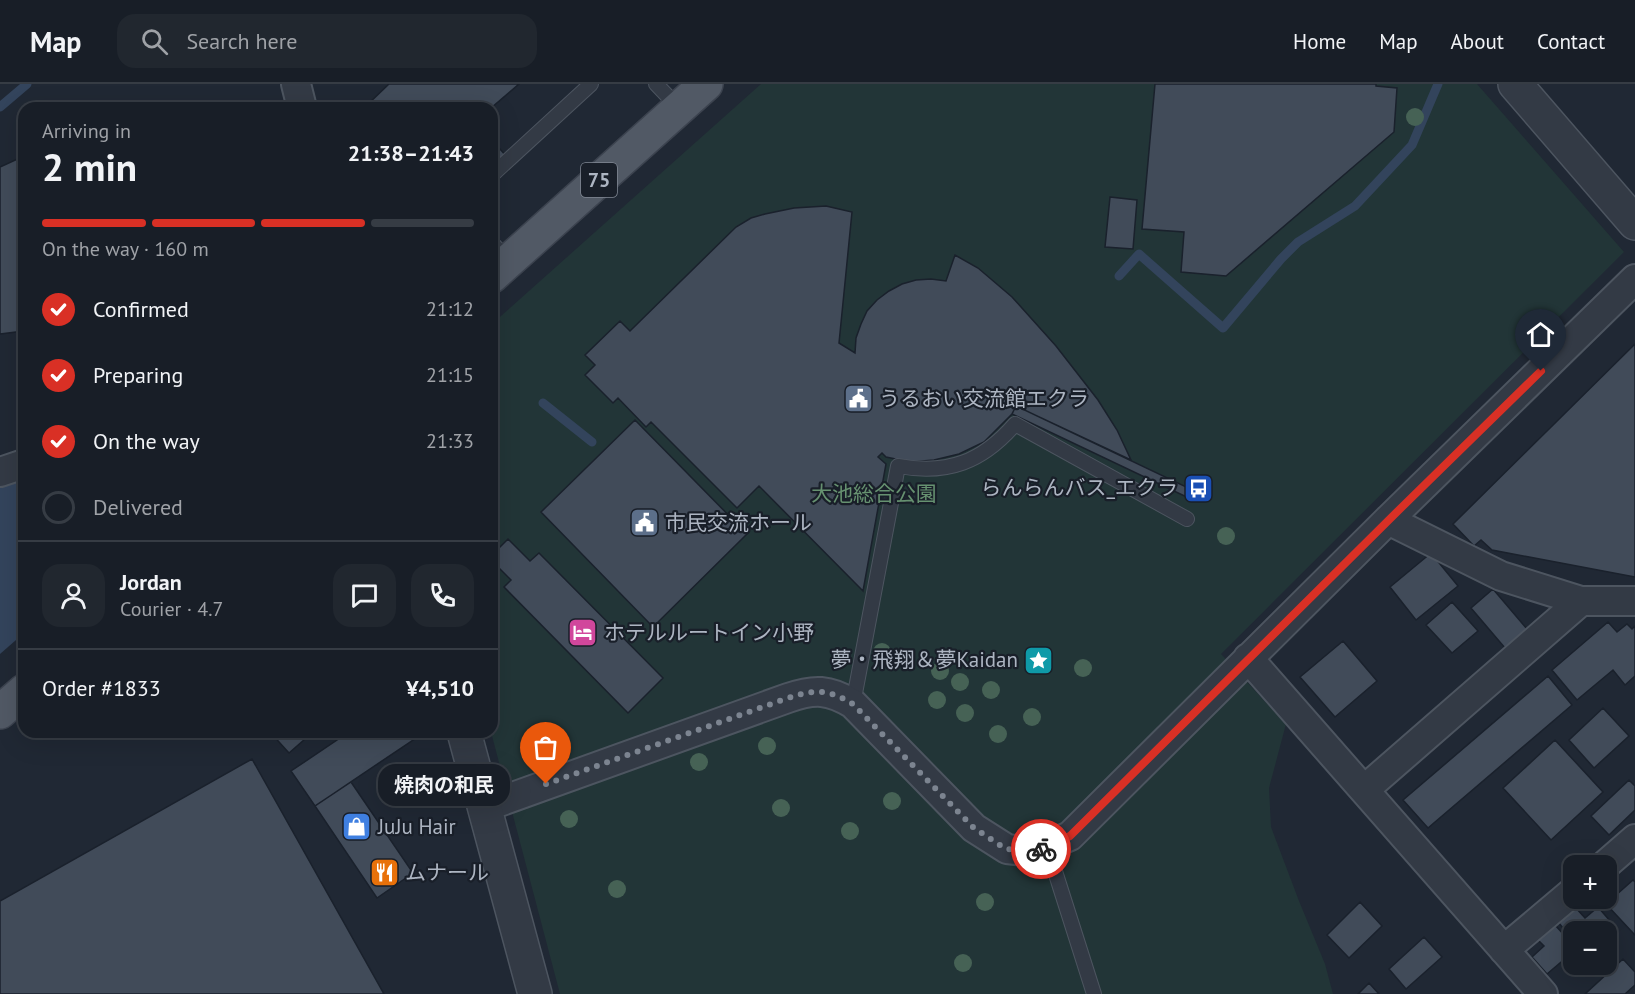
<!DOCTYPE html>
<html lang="en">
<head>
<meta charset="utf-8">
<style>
	:root { --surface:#181e27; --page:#21272f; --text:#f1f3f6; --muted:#9fa2a7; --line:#363c44; --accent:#d93025 }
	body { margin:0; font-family:"PT Sans","Noto Sans JP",sans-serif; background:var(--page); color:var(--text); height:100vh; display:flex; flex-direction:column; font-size:22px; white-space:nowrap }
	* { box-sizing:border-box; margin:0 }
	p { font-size:20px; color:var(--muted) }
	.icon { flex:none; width:33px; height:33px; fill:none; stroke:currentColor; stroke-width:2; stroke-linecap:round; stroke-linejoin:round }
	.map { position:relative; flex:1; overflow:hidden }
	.details { position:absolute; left:18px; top:18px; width:480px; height:636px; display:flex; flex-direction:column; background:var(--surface); border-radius:18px; box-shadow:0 6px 24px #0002,0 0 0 2px var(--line) }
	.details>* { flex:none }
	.tools { position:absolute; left:1563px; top:771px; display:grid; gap:12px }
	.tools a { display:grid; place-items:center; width:54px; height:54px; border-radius:12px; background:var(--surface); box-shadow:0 6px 24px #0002,0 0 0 2px var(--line); font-size:30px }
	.pin { position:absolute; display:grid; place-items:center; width:51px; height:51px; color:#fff; margin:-62px -26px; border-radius:50% 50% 50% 0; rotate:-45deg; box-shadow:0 0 6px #0007 }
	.pin .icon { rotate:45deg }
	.courier { position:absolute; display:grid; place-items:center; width:60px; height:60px; margin:-30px; border:4px solid #d93025; border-radius:50%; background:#fff; color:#222; box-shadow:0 2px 8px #0007 }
	.bubble { position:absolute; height:42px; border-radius:18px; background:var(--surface); box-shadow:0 6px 24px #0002,0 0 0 2px var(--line); font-size:20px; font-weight:700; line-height:42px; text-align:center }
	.headline em { font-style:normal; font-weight:700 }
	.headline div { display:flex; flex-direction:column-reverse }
	.headline { display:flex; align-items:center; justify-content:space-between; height:102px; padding:0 24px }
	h1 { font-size:39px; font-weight:700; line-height:45px }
	.bar { display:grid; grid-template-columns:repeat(4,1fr); gap:9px 6px; align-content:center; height:72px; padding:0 24px }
	.bar i { height:8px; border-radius:4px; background:var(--line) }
	.bar .active { background:var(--accent) }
	.bar p { grid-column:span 4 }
	.line { display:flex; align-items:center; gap:15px; padding:0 24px; border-top:2px solid var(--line) }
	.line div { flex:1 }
	.round { display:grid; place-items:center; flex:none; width:63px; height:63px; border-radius:18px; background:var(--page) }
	ol { padding:0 24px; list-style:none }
	li { display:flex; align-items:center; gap:18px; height:66px }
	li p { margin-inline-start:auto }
	li .icon { padding:6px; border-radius:50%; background:var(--accent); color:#fff; stroke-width:4 }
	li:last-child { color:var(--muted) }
	li i { width:33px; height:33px; border:3px solid var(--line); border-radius:50% }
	header { display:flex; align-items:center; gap:36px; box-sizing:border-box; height:84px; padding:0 30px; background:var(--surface); border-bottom:2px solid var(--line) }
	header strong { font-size:28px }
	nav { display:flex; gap:33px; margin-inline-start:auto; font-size:21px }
	.search { width:420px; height:54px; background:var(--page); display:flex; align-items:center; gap:15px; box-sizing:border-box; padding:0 21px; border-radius:18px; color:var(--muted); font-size:22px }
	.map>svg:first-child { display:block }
	.green { fill:#223537 }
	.water { fill:#33445c }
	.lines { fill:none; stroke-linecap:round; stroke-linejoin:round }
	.stream { stroke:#33445c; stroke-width:9 }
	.building { fill:#414b59; stroke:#1a212c; stroke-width:1.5 }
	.service-casing { stroke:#4d5560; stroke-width:16 }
	.minor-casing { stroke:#4d5560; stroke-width:32 }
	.tertiary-casing { stroke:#4d5560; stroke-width:36 }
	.primary-casing { stroke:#3c434f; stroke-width:36 }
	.service { stroke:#333a45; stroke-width:14 }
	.minor { stroke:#333a45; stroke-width:28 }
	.tertiary { stroke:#333a45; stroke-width:33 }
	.primary { stroke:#515965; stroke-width:33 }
	.tree { fill:#466255 }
	.done { stroke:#7c8490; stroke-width:6; stroke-dasharray:0 10.8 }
	.route { stroke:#d93025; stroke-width:8 }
	.labels { text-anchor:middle; stroke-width:4.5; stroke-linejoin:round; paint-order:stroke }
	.shield { fill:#191f29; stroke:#818894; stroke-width:1.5 }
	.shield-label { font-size:20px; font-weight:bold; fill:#adb5c2 }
	.poi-label { font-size:21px; fill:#adb5c2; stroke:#191f29; text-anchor:start }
	.park-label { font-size:21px; fill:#669170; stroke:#191f29 }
</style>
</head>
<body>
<header>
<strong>Map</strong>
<div class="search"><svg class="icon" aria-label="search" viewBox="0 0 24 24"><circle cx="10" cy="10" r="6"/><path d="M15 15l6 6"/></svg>Search here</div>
<nav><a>Home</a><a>Map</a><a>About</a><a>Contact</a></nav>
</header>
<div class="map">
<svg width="1635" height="910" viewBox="0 0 1635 910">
	<rect width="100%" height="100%" fill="#202834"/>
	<path class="green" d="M761 0H1477L1624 168 1221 570 1286 640 1269 704 1271 743 1299 817 1325 880 1333 910H560L491 648 492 240Z"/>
	<path class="water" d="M24 392V549L0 570V402Z"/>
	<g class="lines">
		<path class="stream" d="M0 23 27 0
			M1119 192 1139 170 1223 244 1281 175 1298 158 1355 122 1412 61 1438 0
			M543 319 592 358"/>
	</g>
	<path class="building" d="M389 0H519L491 24H364Z
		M1155 0H1376V2L1397 4 1394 48 1226 192 1181 188 1184 148 1142 145Z
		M492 56 514 81 493 100 492 98Z
		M24 72V247L0 250V83Z
		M1110 113 1137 116 1133 165 1105 163Z
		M826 122 852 128 839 259 855 269 856 254 861 240 867 227 877 216 889 207 902 200 916 196 931 195 946 197 955 171 978 184 1012 213 1056 262 1098 316 1117 346 1131 376 1016 322 1012 330 984 358 959 370 934 376 910 378 886 373 882 369 878 373 886 380 863 507 759 402 737 424 651 338 646 343 618 314 613 319 585 291 595 281 585 271 620 237 630 247 736 143 751 134 765 130 794 124Z
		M1635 260V493L1492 466 1481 456 1474 462 1453 440Z
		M1016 322 1199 409 1195 417 1012 330Z
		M635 336 747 450 653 543 541 428Z
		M508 455 530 477 539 469 663 594 628 629 504 503 511 496 492 477V471Z
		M1431 469 1458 502 1416 536 1390 503Z
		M1493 505 1527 545 1505 564 1471 524Z
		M1452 518 1478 547 1452 569 1426 541Z
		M1608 538 1617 548 1627 540 1632 545 1635 542V592L1625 601 1613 586 1577 616 1552 586Z
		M1343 557 1377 597 1335 633 1300 593Z
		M1548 592 1572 621 1428 744 1403 716Z
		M1603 624 1629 652 1594 684 1569 656Z
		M270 648H313L289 669Z
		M349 648H416L419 652 315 722 291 687Z
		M1555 656 1603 708 1551 756 1503 704Z
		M252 675 384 910H0V817Z
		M1629 696 1635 702V726L1609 751 1591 732Z
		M351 698 413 789 377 814 315 722Z
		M1633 796 1635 798V851L1606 820Z
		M1360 818 1382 842 1349 874 1327 851Z
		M1575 823 1585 834 1598 823 1617 845 1606 854V848H1574V857L1558 838Z
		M1555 841 1574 862V867L1547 890 1532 873 1544 862 1538 856Z
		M1424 853 1442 873 1406 905 1389 885Z
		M1623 875 1635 888V901L1625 910H1585Z
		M1369 899 1379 910H1358Z"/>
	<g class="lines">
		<defs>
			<path id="service" d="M656 0 679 24
				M492 91 591 0
				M492 159 509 177
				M853 620 898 382C948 391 982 378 1015 340L1187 435
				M1047 762 1094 910"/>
			<path id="minor" d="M296 0 302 24
				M0 388 24 380
				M1388 436 1501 492 1581 517H1635
				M1248 574 1543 910
				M1364 706 1581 517
				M485 723 788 614C814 605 829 605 853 620L974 744 1007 765 1033 768 1070 752 1388 436 1635 195
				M1604 782 1635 755
				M1504 866 1574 807"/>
			<path id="tertiary" d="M1515 0 1635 139
				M464 648 535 910"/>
			<path id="primary" d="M492 192 706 0
				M0 628 24 607"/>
		</defs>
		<use href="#service" class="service-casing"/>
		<use href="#minor" class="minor-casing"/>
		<use href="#tertiary" class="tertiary-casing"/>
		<use href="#primary" class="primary-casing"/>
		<use href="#service" class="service"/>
		<use href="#minor" class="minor"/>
		<use href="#tertiary" class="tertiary"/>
		<use href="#primary" class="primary"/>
	</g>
	<g class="tree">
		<circle cx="1415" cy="33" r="9"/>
		<circle cx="1226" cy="452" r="9"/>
		<circle cx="882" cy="568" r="9"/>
		<circle cx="1083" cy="584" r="9"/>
		<circle cx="940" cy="587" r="9"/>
		<circle cx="960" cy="598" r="9"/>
		<circle cx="991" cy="606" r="9"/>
		<circle cx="937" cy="616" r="9"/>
		<circle cx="965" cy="629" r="9"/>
		<circle cx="1032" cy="633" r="9"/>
		<circle cx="998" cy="650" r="9"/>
		<circle cx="767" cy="662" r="9"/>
		<circle cx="699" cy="678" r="9"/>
		<circle cx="892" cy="717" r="9"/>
		<circle cx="781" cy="724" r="9"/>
		<circle cx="569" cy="735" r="9"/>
		<circle cx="850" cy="747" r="9"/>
		<circle cx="617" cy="805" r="9"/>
		<circle cx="985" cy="818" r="9"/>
		<circle cx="963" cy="879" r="9"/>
	</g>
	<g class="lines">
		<path class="done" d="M546 700 788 614C814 605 829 605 853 620L974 744 1006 765 1033 768 1041 765"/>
		<path class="route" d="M1041 765 1070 752 1403 422 1541 287"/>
	</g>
	<defs>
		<symbol id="civic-square" viewBox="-11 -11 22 22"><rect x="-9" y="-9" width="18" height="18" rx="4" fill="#5c6f8a" stroke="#191f29"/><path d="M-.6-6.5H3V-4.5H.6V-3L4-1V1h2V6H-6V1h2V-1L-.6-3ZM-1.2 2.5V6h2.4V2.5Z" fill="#fff"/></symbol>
		<symbol id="bus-square" viewBox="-11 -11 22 22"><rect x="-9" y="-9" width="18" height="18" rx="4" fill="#1a4fb4" stroke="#191f29"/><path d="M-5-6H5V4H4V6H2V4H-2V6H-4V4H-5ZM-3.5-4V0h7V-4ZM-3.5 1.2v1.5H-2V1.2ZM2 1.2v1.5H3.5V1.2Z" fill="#fff"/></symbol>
		<symbol id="hotel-square" viewBox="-11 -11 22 22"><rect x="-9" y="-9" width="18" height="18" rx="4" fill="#d1479c" stroke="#191f29"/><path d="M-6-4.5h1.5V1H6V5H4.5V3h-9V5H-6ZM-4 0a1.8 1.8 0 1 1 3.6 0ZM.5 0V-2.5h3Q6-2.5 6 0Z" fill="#fff"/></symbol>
		<symbol id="sight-square" viewBox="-11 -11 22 22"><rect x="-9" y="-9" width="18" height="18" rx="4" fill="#0f9aa8" stroke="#191f29"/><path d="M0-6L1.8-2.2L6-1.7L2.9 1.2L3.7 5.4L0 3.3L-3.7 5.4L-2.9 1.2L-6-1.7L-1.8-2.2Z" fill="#fff"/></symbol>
		<symbol id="shop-square" viewBox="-11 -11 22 22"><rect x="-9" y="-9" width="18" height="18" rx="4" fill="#3f7fe0" stroke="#191f29"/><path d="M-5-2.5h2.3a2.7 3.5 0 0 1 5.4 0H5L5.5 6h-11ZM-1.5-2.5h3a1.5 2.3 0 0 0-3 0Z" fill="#fff"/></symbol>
		<symbol id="restaurant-square" viewBox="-11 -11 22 22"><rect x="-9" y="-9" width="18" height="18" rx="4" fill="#e8710a" stroke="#191f29"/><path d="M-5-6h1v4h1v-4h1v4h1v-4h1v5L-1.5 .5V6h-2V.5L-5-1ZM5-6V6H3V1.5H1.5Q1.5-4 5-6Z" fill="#fff"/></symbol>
	</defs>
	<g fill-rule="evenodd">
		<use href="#civic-square" x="842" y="298" width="33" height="33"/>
		<use href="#bus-square" x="1182" y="388" width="33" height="33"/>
		<use href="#civic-square" x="628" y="422" width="33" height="33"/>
		<use href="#hotel-square" x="566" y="532" width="33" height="33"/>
		<use href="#sight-square" x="1022" y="560" width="33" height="33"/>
		<use href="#shop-square" x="340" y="726" width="33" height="33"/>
		<use href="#restaurant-square" x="368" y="772" width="33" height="33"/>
	</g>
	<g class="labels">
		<rect class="shield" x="581" y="79" width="36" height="34" rx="4.5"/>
		<g class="shield-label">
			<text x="599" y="103">75</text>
		</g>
		<g class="poi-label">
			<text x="879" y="322">うるおい交流館エクラ</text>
			<text x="1178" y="411" text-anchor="end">らんらんバス_エクラ</text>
			<text x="665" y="446">市民交流ホール</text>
			<text x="604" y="556">ホテルルートイン小野</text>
			<text x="1018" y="583" text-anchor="end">夢・飛翔＆夢Kaidan</text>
			<text x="378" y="750">JuJu Hair</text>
			<text x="405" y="796">ムナール</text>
		</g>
		<g class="park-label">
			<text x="874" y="417">大池総合公園</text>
		</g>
	</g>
</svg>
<div class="tools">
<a>+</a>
<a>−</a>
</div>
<div class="pin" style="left:546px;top:700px;background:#ea580c"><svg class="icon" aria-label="bag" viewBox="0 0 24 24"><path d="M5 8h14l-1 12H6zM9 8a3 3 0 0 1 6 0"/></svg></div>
<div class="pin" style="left:1541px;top:287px;background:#1f2937"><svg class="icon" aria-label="home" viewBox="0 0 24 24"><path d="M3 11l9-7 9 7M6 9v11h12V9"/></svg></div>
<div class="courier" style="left:1041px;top:765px"><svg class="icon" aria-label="bike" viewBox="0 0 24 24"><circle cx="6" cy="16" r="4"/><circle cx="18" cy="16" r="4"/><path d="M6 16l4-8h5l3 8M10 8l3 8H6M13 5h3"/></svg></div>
<div class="bubble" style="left:378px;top:680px;width:132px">焼肉の和民</div>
<section class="details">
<div class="headline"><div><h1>2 min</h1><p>Arriving in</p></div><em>21:38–21:43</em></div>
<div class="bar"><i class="active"></i><i class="active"></i><i class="active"></i><i></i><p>On the way · 160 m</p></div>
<ol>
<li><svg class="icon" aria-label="check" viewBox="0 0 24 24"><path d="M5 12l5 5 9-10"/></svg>Confirmed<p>21:12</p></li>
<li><svg class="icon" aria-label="check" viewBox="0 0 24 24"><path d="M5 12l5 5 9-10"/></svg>Preparing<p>21:15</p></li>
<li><svg class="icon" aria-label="check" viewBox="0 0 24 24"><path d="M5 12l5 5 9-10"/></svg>On the way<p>21:33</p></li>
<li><i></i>Delivered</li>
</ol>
<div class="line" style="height:108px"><a class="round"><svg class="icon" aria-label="person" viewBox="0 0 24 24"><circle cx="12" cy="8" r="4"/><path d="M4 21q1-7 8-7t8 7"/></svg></a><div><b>Jordan</b><p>Courier · 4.7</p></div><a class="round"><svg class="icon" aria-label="chat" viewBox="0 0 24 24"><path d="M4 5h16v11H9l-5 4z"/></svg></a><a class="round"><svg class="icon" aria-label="phone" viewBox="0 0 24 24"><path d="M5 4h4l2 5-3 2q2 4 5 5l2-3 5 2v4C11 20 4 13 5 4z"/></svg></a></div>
<div class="line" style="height:78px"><div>Order #1833</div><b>¥4,510</b></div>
</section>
</div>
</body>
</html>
